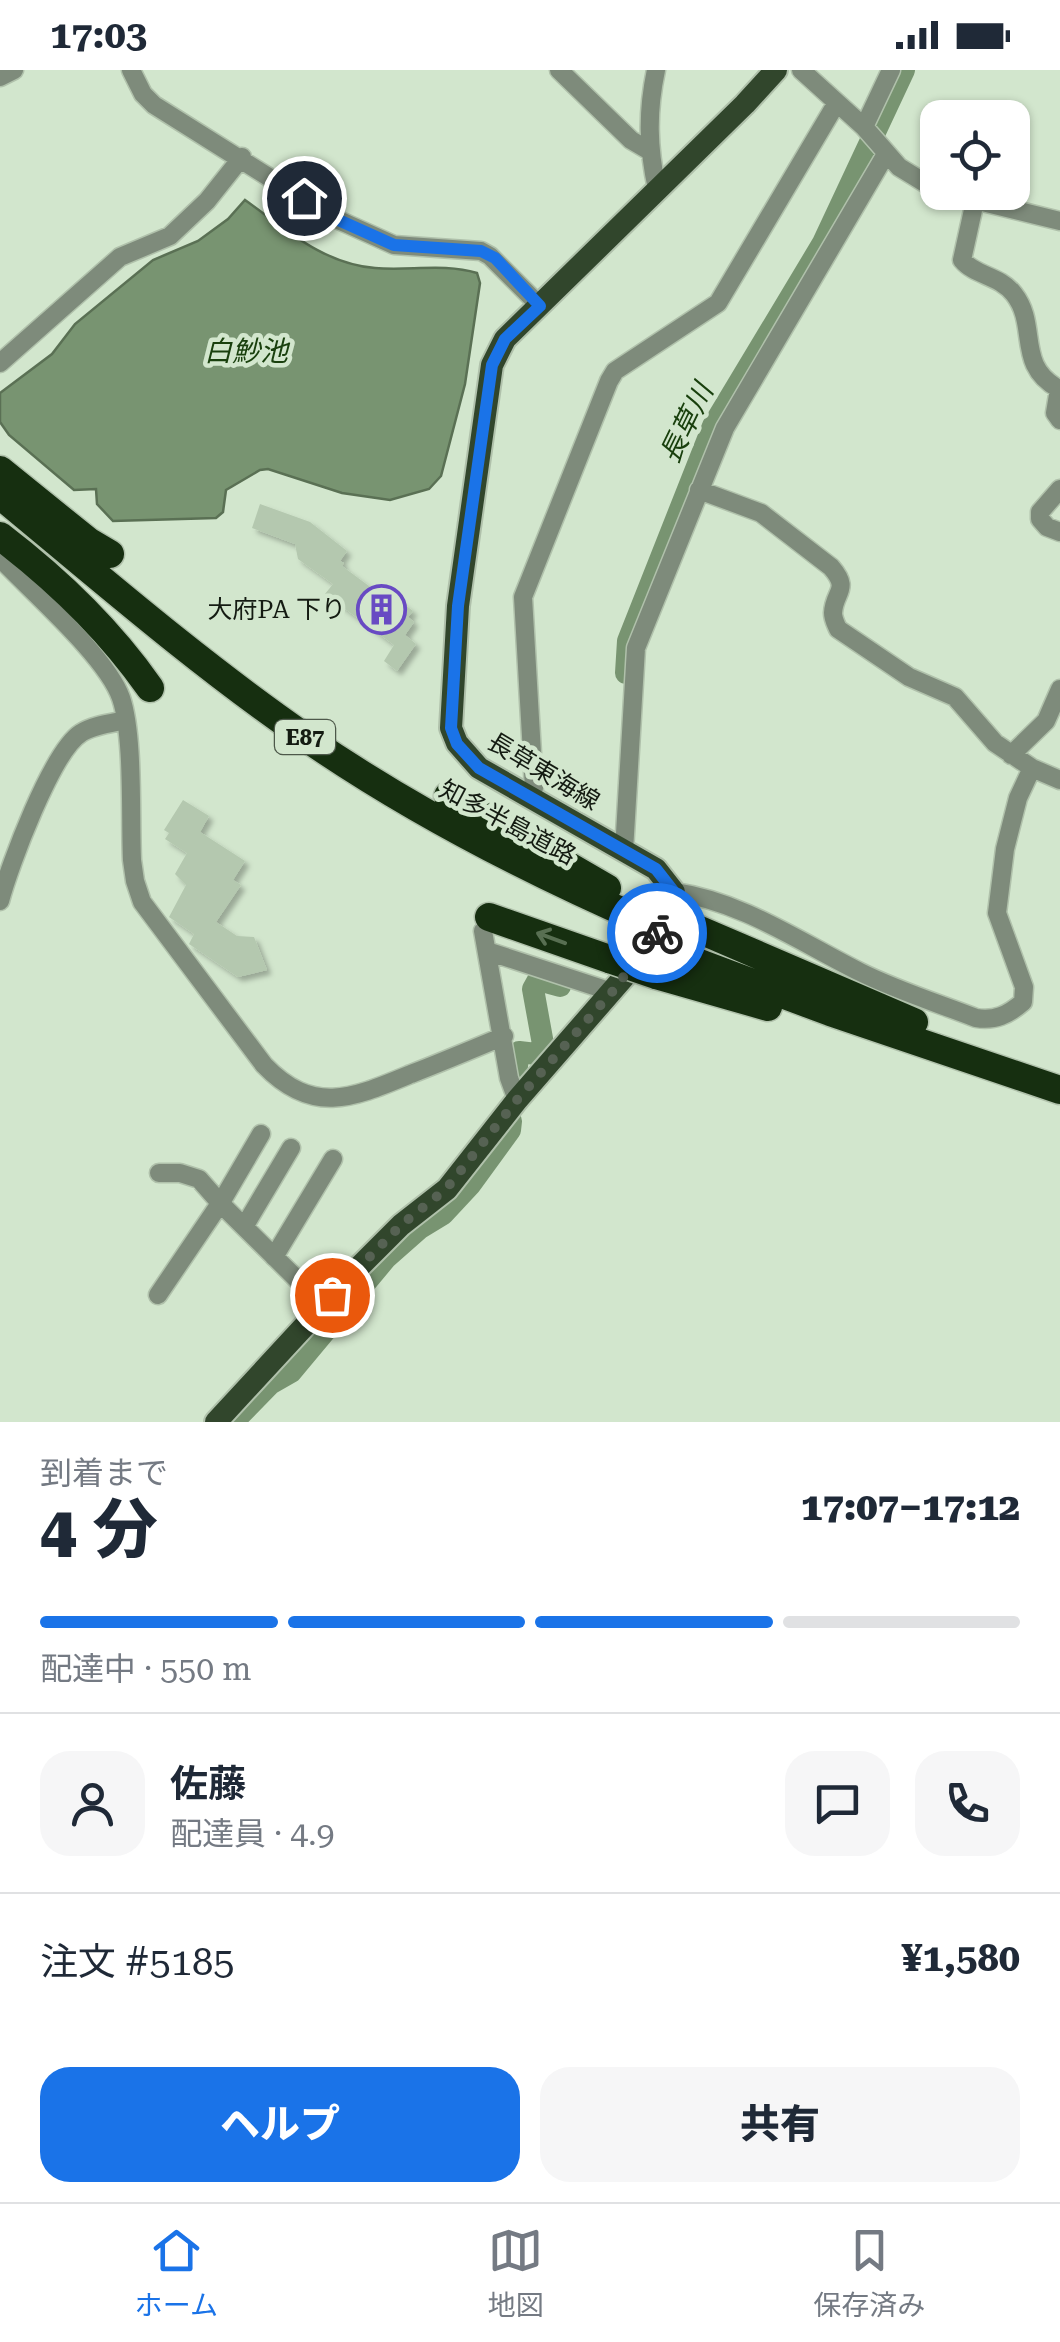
<!DOCTYPE html>
<html lang="ja">
<head>
<meta charset="utf-8">
<style>
	:root { --surface:#fff; --page:#f6f6f7; --text:#1f2937; --muted:#747a83; --line:#e0e1e3; --accent:#1a73e8 }
	body { margin:0; font-family:"Roboto Serif","Noto Sans JP",serif; background:var(--page); color:var(--text); height:100vh; display:flex; flex-direction:column; font-size:38px; white-space:nowrap }
	* { box-sizing:border-box; margin:0 }
	p { font-size:32px; color:var(--muted) }
	.icon { flex:none; width:55px; height:55px; fill:none; stroke:currentColor; stroke-width:2; stroke-linecap:round; stroke-linejoin:round }
	.map { position:relative; height:1352px; overflow:hidden }
	.drawer { display:flex; flex-direction:column; background:var(--surface); flex:1 }
	.drawer>* { flex:none }
	.controls { position:absolute; left:920px; top:30px; display:grid; gap:20px }
	.controls a { display:grid; place-items:center; width:110px; height:110px; border-radius:20px; background:var(--surface); box-shadow:0 2px 8px #0004; font-size:50px }
	.pin { position:absolute; display:grid; place-items:center; width:85px; height:85px; color:#fff; margin:-42px; border:5px solid #fff; border-radius:50%; box-shadow:0 2px 10px #0007 }
	.courier { position:absolute; display:grid; place-items:center; width:100px; height:100px; margin:-50px; border:8px solid #1a73e8; border-radius:50%; background:#fff; color:#222; box-shadow:0 2px 12px #0007 }
	.overview em { font-style:normal; font-weight:800 }
	.overview div { display:flex; flex-direction:column-reverse }
	.overview { display:flex; align-items:center; justify-content:space-between; height:170px; padding:0 40px }
	h1 { font-size:65px; font-weight:800; line-height:75px }
	.bar { display:grid; grid-template-columns:repeat(4,1fr); gap:15px 10px; align-content:center; height:120px; padding:0 40px }
	.bar i { height:12px; border-radius:8px; background:var(--line) }
	.bar .current { background:var(--accent) }
	.bar p { grid-column:span 4 }
	.line { display:flex; align-items:center; gap:25px; padding:0 40px; border-top:2px solid var(--line) }
	.line div { flex:1 }
	.round { display:grid; place-items:center; flex:none; width:105px; height:105px; border-radius:30px; background:var(--page) }
	.button { display:flex; gap:20px; margin-top:auto; padding:20px 40px }
	.button a { flex:1; height:115px; border-radius:30px; background:var(--accent); color:#fff; font-size:40px; font-weight:800; line-height:115px; text-align:center }
	.button a+a { background:var(--page); color:var(--text) }
	.status { display:flex; justify-content:space-between; align-items:center; height:70px; padding:0 50px; background:var(--surface); direction:ltr }
	.status svg { height:28px; fill:currentColor }
	.menu { display:flex; justify-content:space-around; align-items:center; height:140px; border-top:2px solid var(--line); background:var(--surface); font-size:28px; color:var(--muted) }
	.menu a { display:grid; justify-items:center; gap:5px }
	.menu .current { color:var(--accent) }
	.map>svg:first-child { display:block }
	.water { fill:#789471; stroke:#5a7054; stroke-width:2.5 }
	.lines { fill:none; stroke-linecap:round; stroke-linejoin:round }
	.river { stroke:#789471; stroke-width:22 }
	.building { fill:#b4c8af; filter:url(#shadow) }
	.minor-casing { stroke:#b0c1ab; stroke-width:21 }
	.major-casing { stroke:#b0c1ab; stroke-width:26 }
	.highway-casing { stroke:#b0c1ab; stroke-width:31 }
	.minor { stroke:#7e8b7b; stroke-width:18 }
	.major { stroke:#31462c; stroke-width:22 }
	.highway { stroke:#162f10; stroke-width:28 }
	.highway-bridge-casing { stroke:#b0c1ab; stroke-width:31; stroke-linecap:butt }
	.highway-bridge { stroke:#162f10; stroke-width:28 }
	.oneway { stroke:#586f52 }
	.done { stroke:#566253; stroke-width:10; stroke-dasharray:0 18 }
	.route { stroke:#1a73e8; stroke-width:12 }
	.labels { text-anchor:middle; stroke-width:9; stroke-linejoin:round; paint-order:stroke }
	.shield { fill:#d2e6cd; stroke:#4d584a; stroke-width:2.5 }
	.shield-label { font-size:22px; font-weight:bold; fill:#141b12 }
	.poi-label { font-size:25px; fill:#141b12; stroke:#d2e6cd; text-anchor:end }
	.street-label { font-size:25px; fill:#141b12; stroke:#d2e6cd }
	.water-label { font-size:28px; font-style:italic; fill:#19400d; stroke:#d2e6cd }
</style>
</head>
<body>
<div class="status"><b>17:03</b><svg viewBox="0 0 49 12"><path d="M0 12V9h3v3zM5 12V6h3v6zM10 12V3h3v9zM15 12V0h3v12zM26 1h20v11H26zM47 4h2v5h-2z"/></svg></div>
<div class="map">
<svg width="1060" height="1352" viewBox="0 0 1060 1352">
	<defs>
		<filter id="shadow"><feDropShadow dx="4.5" dy="4.5" stdDeviation="2.5" flood-color="#0004"/></filter>
	</defs>
	<rect width="100%" height="100%" fill="#d2e6cd"/>
	<path class="water" d="M245 130C286 159 323 194 375 198 409 201 444 193 477 203L480 213 465 314 441 406 429 419 390 430 342 423 268 399 260 400 226 420 223 442 216 448 113 451 97 434 96 419 74 420 9 365 0 352V323L52 284 75 254 153 190 198 171 228 149Z"/>
	<g class="lines">
		<path class="river" d="M626 603 628 571 713 356 823 173 904 0
			M516 1003 519 982 545 985 533 919 538 910 560 916
			M234 1351 270 1314 291 1302 386 1188 420 1158 443 1144 470 1115 510 1060 511 1051"/>
	</g>
	<path class="building" d="M260 434 310 452 347 481 340 491 344 493 342 496 393 534 397 529 413 541 408 547 414 552 405 565 416 574 397 601 384 591 394 575 325 524 333 514 298 489 295 474 252 458Z
		M183 730 209 746 200 762 245 791 233 810 241 815 216 852 237 866 254 867 267 900 238 907 189 874 194 864 169 847 186 815 175 804 187 783 165 769 169 763 164 760Z"/>
	<g class="lines">
		<defs>
			<path id="minor" d="M131 0 143 24 154 35 334 148 394 175 481 181 490 186 540 236
				M559 0 631 70 648 80
				M656 0C647 42 648 78 657 119
				M801 0 864 57 899 97 938 121
				M0 7 14 0
				M864 57 891 0
				M942 122 1060 151
				M975 131 962 190C975 206 999 205 1014 224 1039 256 1015 295 1059 319L1055 343 1060 350
				M0 293 120 187 170 166 207 131 242 87
				M1060 419 1040 442V449L1047 457 1060 462
				M699 420 761 443 831 497C851 520 834 521 833 543 833 549 836 554 838 559L909 607 955 627 995 673 1032 698 1060 710
				M0 488C32 522 107 587 121 628 134 666 130 747 132 790L135 811 142 832 264 995C313 1046 353 1028 411 1004 442 992 473 979 504 966
				M1011 685 1046 651 1060 619
				M529 727 534 718 523 527 609 311 615 301 718 233 836 34
				M624 781 636 578 725 358 886 84
				M674 822C741 831 800 872 860 902 896 920 937 933 976 948 995 951 1008 945 1023 932L1024 917 997 843 1005 779 1018 728 1032 698
				M0 831C9 797 52 681 81 663 93 655 112 653 126 650
				M483 861 509 1008 517 1030
				M487 881 612 922
				M159 1103H180L199 1109 221 1134 323 1235
				M244 1157 291 1078
				M274 1187 333 1089
				M158 1225 223 1129 261 1064"/>
			<path id="major" d="M216 1352 359 1197 401 1155 447 1119 517 1030 624 907 673 841 674 822 656 799 479 698 457 673 451 658 458 536 492 295 505 269 745 34 776 0"/>
			<path id="highway" d="M0 400 88 471 110 484
				M0 425C100 508 198 593 305 667 412 741 527 800 646 852
				M0 466C55 508 110 561 150 618
				M448 726 607 818
				M489 847 612 890
				M693 857 914 952
				M673 883 830 942 1060 1020
				M656 905 768 937"/>
		</defs>
		<use href="#minor" class="minor-casing"/>
		<use href="#major" class="major-casing"/>
		<use href="#highway" class="highway-casing"/>
		<use href="#minor" class="minor"/>
		<use href="#major" class="major"/>
		<use href="#highway" class="highway"/>
		<defs>
			<path id="highway-bridge" d="M658 841 693 857
				M633 867 673 883
				M612 890 656 905"/>
		</defs>
		<use href="#highway-bridge" class="highway-bridge-casing"/>
		<use href="#highway-bridge" class="highway-bridge"/>
	</g>
	<defs><path id="oneway-shaft" d="M-6 0H5M1.5-3L5.5 0L1.5 3" fill="none" stroke-width="1.6" stroke-linecap="round" stroke-linejoin="round" transform="scale(2.5)"/></defs>
	<use class="oneway" href="#oneway-shaft" transform="translate(551 868) rotate(-160)"/>
	<g class="lines">
		<path class="done" d="M332 1225 401 1155 446 1119 517 1030 612 922 657 863"/>
		<path class="route" d="M304 128 334 148 394 175 481 181 495 188 540 236 505 269 492 295 458 536 451 658 457 674 479 698 656 799 674 822 673 841 657 863"/>
	</g>
	<defs>
		<symbol id="building-ring" viewBox="-11 -11 22 22"><circle r="9.5" fill="#d2e6cd" stroke="#684ac3" stroke-width="1.5"/><path d="M-4-6H4V6H1V3H-1V6H-4ZM-2.5-4.3h1.7v1.8h-1.7ZM.8-4.3h1.7v1.8H.8ZM-2.5-1h1.7V.8h-1.7ZM.8-1h1.7V.8H.8Z" fill="#684ac3"/></symbol>
	</defs>
	<g fill-rule="evenodd">
		<use href="#building-ring" x="354" y="512" width="55" height="55"/>
	</g>
	<g class="labels">
		<rect class="shield" x="275" y="650" width="60" height="34" rx="8"/>
		<g class="shield-label">
			<text x="305" y="675">E87</text>
		</g>
		<g class="poi-label">
			<text x="346" y="548">大府PA 下り</text>
		</g>
		<g class="street-label">
			<text transform="translate(544 701) rotate(31)" y="9">長草東海線</text>
			<text transform="translate(508 752) rotate(28)" y="9">知多半島道路</text>
		</g>
		<g class="water-label">
			<text x="246" y="291">白魦池</text>
			<text transform="translate(686 353) rotate(-64)" y="10">長草川</text>
		</g>
	</g>
</svg>
<div class="controls">
<a><svg class="icon" aria-label="locate" viewBox="0 0 24 24"><circle cx="12" cy="12" r="6"/><path d="M12 2v4M12 18v4M2 12h4M18 12h4"/></svg></a>
</div>
<div class="pin" style="left:332px;top:1225px;background:#ea580c"><svg class="icon" aria-label="bag" viewBox="0 0 24 24"><path d="M5 8h14l-1 12H6zM9 8a3 3 0 0 1 6 0"/></svg></div>
<div class="pin" style="left:304px;top:128px;background:#1f2937"><svg class="icon" aria-label="home" viewBox="0 0 24 24"><path d="M3 11l9-7 9 7M6 9v11h12V9"/></svg></div>
<div class="courier" style="left:657px;top:863px"><svg class="icon" aria-label="bike" viewBox="0 0 24 24"><circle cx="6" cy="16" r="4"/><circle cx="18" cy="16" r="4"/><path d="M6 16l4-8h5l3 8M10 8l3 8H6M13 5h3"/></svg></div>
</div>
<section class="drawer">
<div class="overview"><div><h1>4 分</h1><p>到着まで</p></div><em>17:07–17:12</em></div>
<div class="bar"><i class="current"></i><i class="current"></i><i class="current"></i><i></i><p>配達中 · 550 m</p></div>
<div class="line" style="height:180px"><a class="round"><svg class="icon" aria-label="person" viewBox="0 0 24 24"><circle cx="12" cy="8" r="4"/><path d="M4 21q1-7 8-7t8 7"/></svg></a><div><b>佐藤</b><p>配達員 · 4.9</p></div><a class="round"><svg class="icon" aria-label="chat" viewBox="0 0 24 24"><path d="M4 5h16v11H9l-5 4z"/></svg></a><a class="round"><svg class="icon" aria-label="phone" viewBox="0 0 24 24"><path d="M5 4h4l2 5-3 2q2 4 5 5l2-3 5 2v4C11 20 4 13 5 4z"/></svg></a></div>
<div class="line" style="height:130px"><div>注文 #5185</div><b>¥1,580</b></div>
<div class="button"><a>ヘルプ</a><a>共有</a></div>
</section>
<nav class="menu">
<a class="current"><svg class="icon" aria-label="home" viewBox="0 0 24 24"><path d="M3 11l9-7 9 7M6 9v11h12V9"/></svg>ホーム</a>
<a><svg class="icon" aria-label="map" viewBox="0 0 24 24"><path d="M3 6l6-2 6 2 6-2v14l-6 2-6-2-6 2zM9 4v14M15 6v14"/></svg>地図</a>
<a><svg class="icon" aria-label="saved" viewBox="0 0 24 24"><path d="M7 4h10v16l-5-4-5 4z"/></svg>保存済み</a>
</nav>
</body>
</html>
